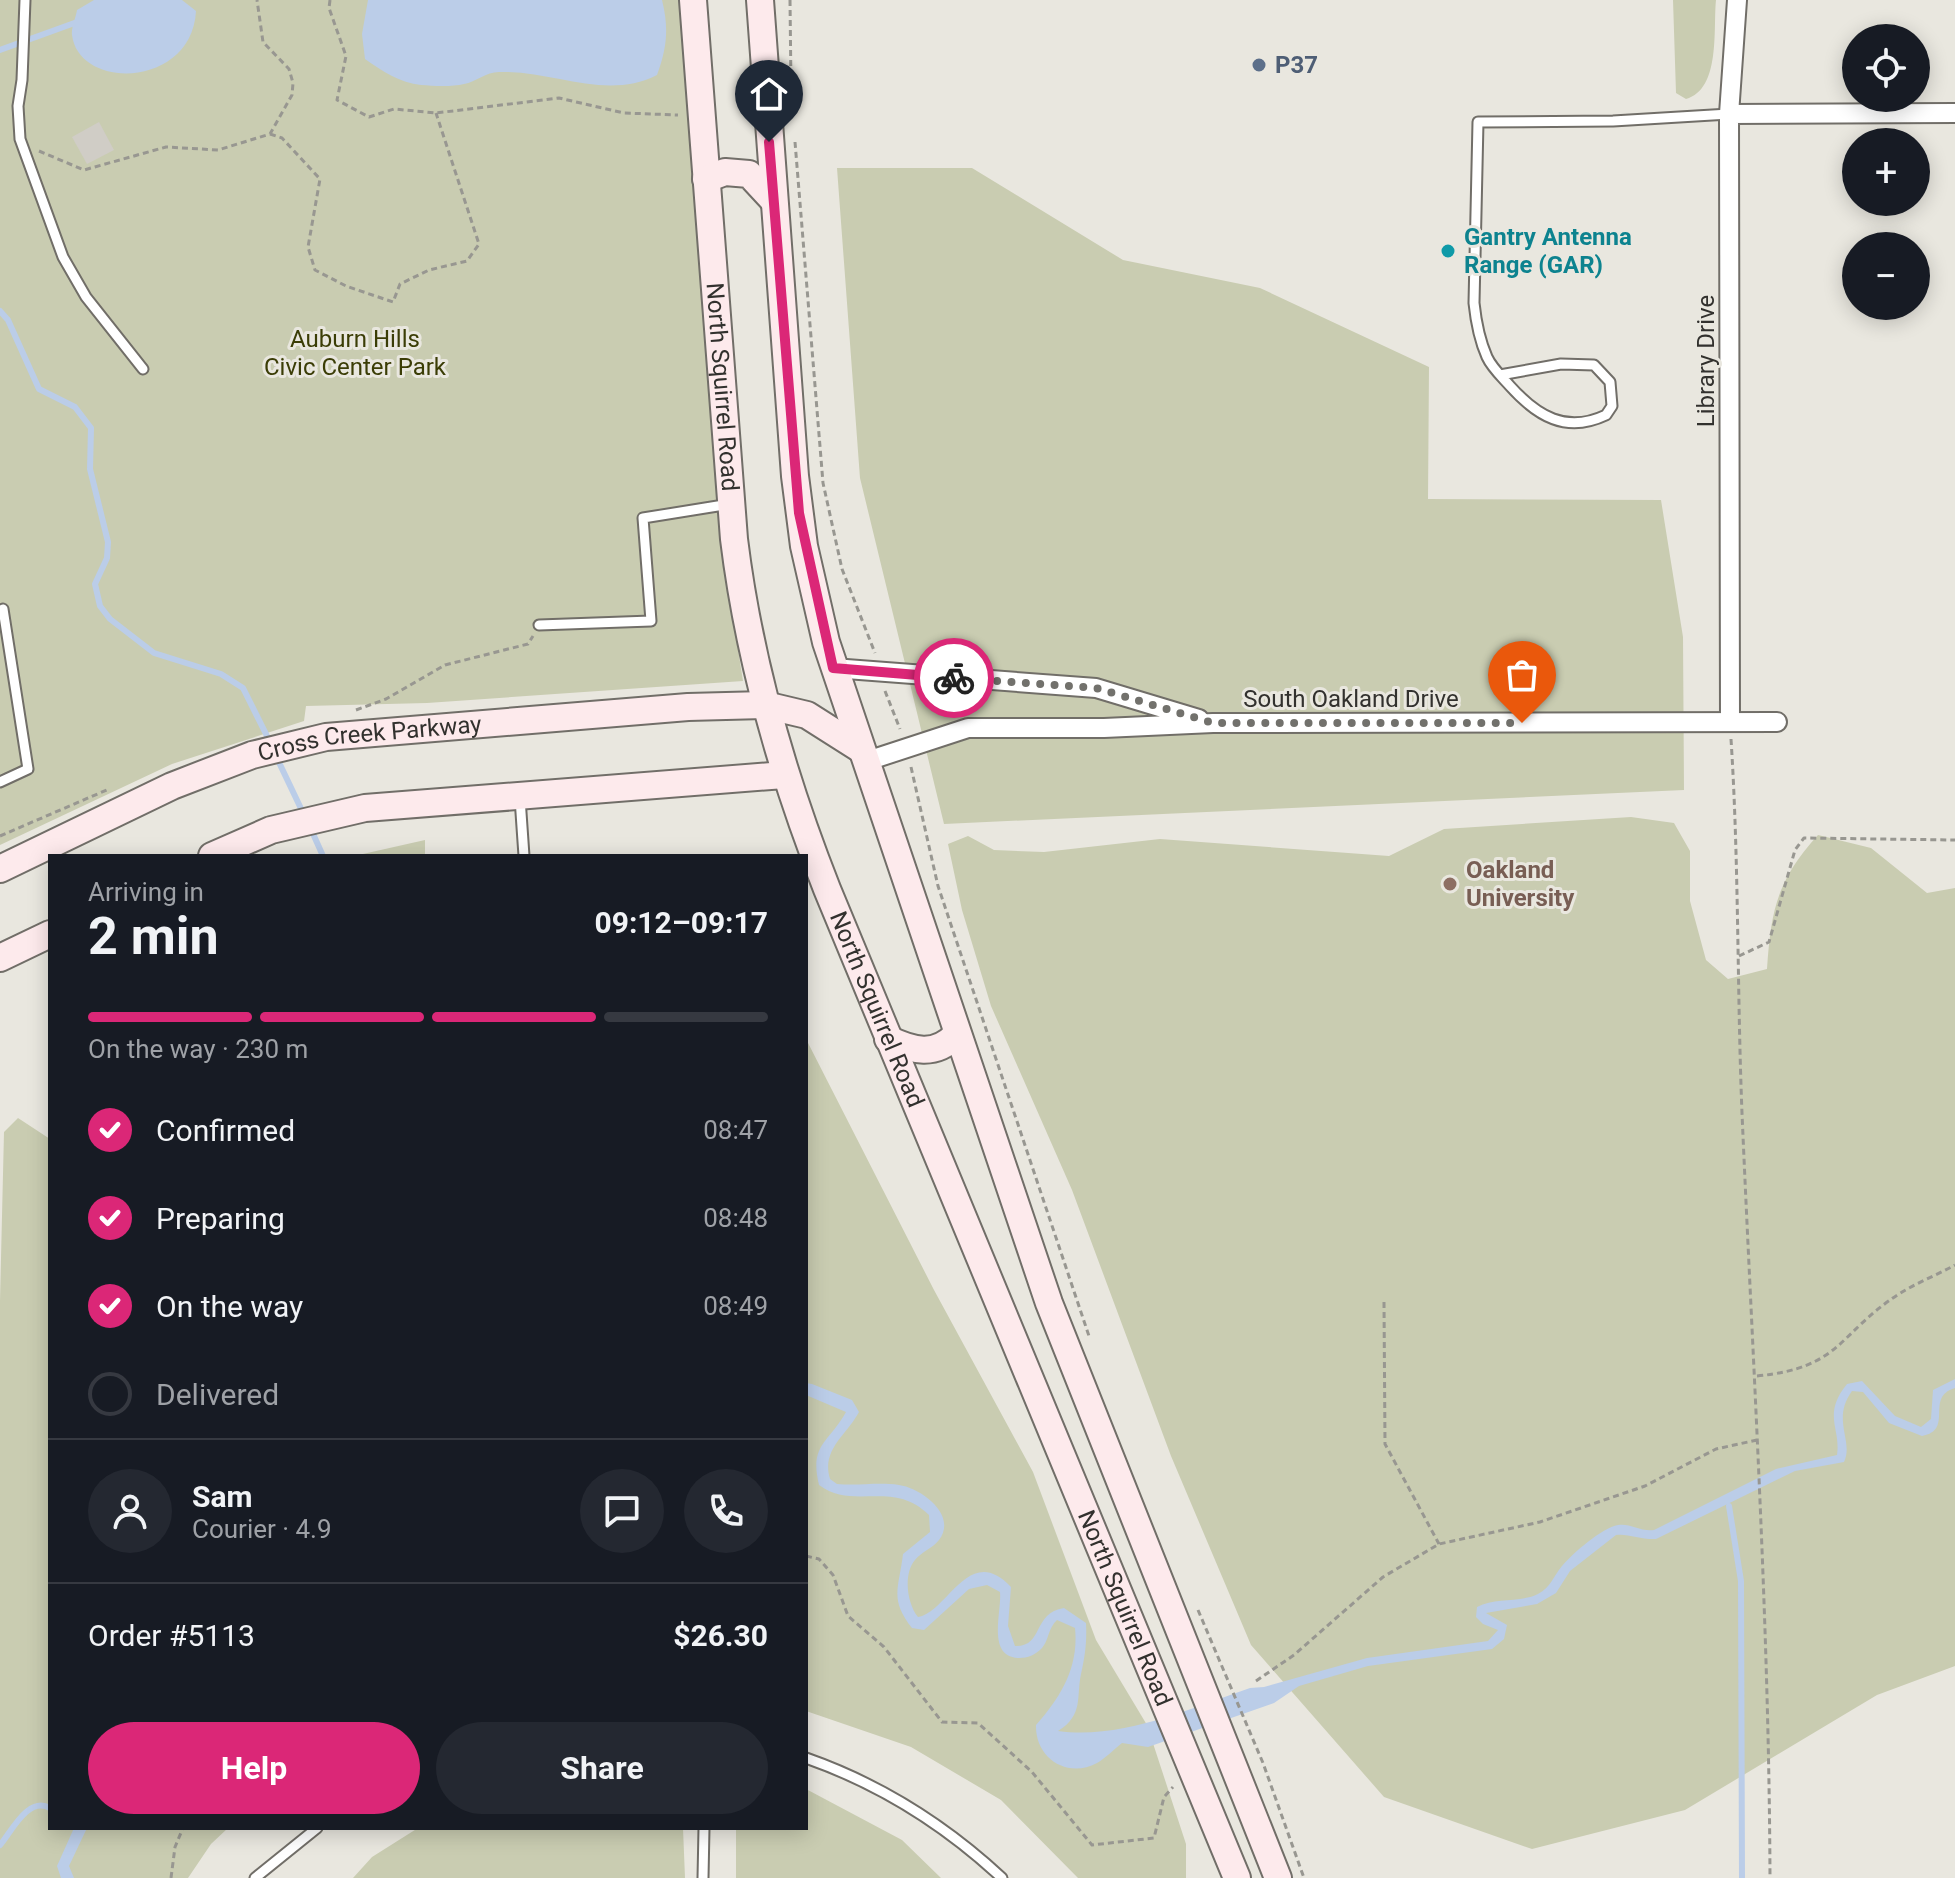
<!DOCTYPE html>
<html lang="en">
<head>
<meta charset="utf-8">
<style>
	:root { --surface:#171b24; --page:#242831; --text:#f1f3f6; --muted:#9ea1a6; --line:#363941; --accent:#db2777 }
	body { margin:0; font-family:Roboto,sans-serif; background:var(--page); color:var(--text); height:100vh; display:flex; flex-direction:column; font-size:30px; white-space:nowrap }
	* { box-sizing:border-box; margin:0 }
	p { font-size:26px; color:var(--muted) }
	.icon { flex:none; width:44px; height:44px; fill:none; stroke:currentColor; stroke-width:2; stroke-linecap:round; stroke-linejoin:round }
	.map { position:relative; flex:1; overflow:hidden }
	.panel { position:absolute; left:48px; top:854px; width:760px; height:976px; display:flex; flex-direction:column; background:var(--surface); border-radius:0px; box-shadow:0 4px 20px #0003 }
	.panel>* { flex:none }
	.fabs { position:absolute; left:1842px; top:24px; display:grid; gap:16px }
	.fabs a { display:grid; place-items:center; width:88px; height:88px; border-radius:50%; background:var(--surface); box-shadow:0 4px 20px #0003; font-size:40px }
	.pin { position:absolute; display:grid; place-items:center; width:68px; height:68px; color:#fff; margin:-82px -34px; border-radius:50% 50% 50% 0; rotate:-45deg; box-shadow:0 0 8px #0007 }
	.pin .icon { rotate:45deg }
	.courier { position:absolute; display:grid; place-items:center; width:80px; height:80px; margin:-40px; border:6px solid #db2777; border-radius:50%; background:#fff; color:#222; box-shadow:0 2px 10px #0007 }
	.overview em { font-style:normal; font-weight:700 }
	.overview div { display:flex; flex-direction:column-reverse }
	.overview { display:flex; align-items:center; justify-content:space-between; height:136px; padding:0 40px }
	h1 { font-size:52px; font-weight:700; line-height:60px }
	.bar { display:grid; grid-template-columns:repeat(4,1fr); gap:12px 8px; align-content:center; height:96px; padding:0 40px }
	.bar i { height:10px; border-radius:6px; background:var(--line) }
	.bar .selected { background:var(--accent) }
	.bar p { grid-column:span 4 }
	.line { display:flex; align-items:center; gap:20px; padding:0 40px; border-top:2px solid var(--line) }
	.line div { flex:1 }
	.round { display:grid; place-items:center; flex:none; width:84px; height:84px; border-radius:42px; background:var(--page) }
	ol { padding:0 40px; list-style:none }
	li { display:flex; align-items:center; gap:24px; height:88px }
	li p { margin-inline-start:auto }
	li .icon { padding:8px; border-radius:50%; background:var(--accent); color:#fff; stroke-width:4 }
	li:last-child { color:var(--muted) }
	li i { width:44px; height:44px; border:4px solid var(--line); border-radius:50% }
	.cta { display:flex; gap:16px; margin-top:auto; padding:16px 40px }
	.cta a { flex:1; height:92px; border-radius:48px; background:var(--accent); color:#fff; font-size:32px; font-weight:700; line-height:92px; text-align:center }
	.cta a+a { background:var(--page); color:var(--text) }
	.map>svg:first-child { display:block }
	.green { fill:#c9ccb1 }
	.water { fill:#bbcde8 }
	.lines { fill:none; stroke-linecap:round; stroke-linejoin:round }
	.stream { stroke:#bbcde8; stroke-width:6 }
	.building { fill:#d0cdc6 }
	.lane-casing { stroke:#716e68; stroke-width:13 }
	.street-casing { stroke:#716e68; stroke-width:22 }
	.secondary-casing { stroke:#716e68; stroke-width:30 }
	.path { stroke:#989791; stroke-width:3; stroke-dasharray:6 4; stroke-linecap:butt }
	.lane { stroke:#fff; stroke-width:9 }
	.street { stroke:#fff; stroke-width:18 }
	.secondary { stroke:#fdeaec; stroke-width:26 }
	.done { stroke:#72716c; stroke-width:8; stroke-dasharray:0 14.4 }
	.route { stroke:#db2777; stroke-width:10 }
	.service-dot { fill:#5c6f8a; stroke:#e9e7df; stroke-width:3 }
	.culture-dot { fill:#0f9aa8; stroke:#e9e7df; stroke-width:3 }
	.education-dot { fill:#8d6e63; stroke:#e9e7df; stroke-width:3 }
	.labels { text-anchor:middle; stroke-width:6; stroke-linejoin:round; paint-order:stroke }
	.service-label { font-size:24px; font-weight:bold; fill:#4e5e75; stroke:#e9e7df; text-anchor:start }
	.culture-label { font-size:24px; font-weight:bold; fill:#0d838f; stroke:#e9e7df; text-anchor:start }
	.park-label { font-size:24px; fill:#3b3d06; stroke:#e9e7df }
	.street-label { font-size:24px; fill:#32312e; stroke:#e9e7df }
	.education-label { font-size:24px; font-weight:bold; fill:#785e54; stroke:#e9e7df; text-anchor:start }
</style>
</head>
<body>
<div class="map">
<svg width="1955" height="1878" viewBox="0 0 1955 1878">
	<rect width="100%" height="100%" fill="#e9e7df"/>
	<path class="green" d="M0 0H684L729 592 743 681 427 703 306 706 304 721 172 764 0 845Z
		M1673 0H1716C1713 29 1721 89 1686 99L1676 93Z
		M837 168H972L1123 260 1260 288 1429 367 1428 499 1661 500 1683 637 1684 790 944 824 860 478Z
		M1631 817 1674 823 1690 851V901L1706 960 1728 979 1767 969C1771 910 1777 880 1818 835L1871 848 1927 893 1955 888V1666L1877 1695 1685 1810 1532 1849 1384 1797 1251 1645 1171 1456 1072 1190 991 1006 962 910 948 844 968 836 994 850 1044 852 1160 839 1389 856 1444 829Z
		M425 840V856H354Z
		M806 1039 934 1290 1033 1472 1096 1640 1147 1725 1186 1844V1878H1078L1001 1800 911 1747 806 1711Z
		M18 1118 50 1139V1828H228L211 1844 188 1878H0V1301L4 1132Z
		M806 1789 902 1840 941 1878H736V1828H806Z
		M418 1828H683L685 1878H353L372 1857Z"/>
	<path class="water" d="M94 0H182L196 11C192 88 79 91 72 35 71 28 76 17 77 10Z
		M368 0H662C669 28 667 48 657 75 606 101 553 70 499 72 486 72 476 82 464 84 452 87 434 86 421 85 400 83 382 71 365 59L362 34Z
		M1955 1379V1388C1924 1397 1955 1430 1922 1436L1889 1423 1863 1392 1852 1391C1831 1420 1854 1441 1844 1462L1795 1471 1656 1539C1642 1540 1627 1533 1616 1535L1570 1571 1556 1593 1537 1604 1486 1613 1507 1625 1504 1639 1492 1649 1368 1666 1299 1686 1274 1703 1148 1747 1122 1743C1114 1749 1106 1758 1097 1763 1067 1779 1035 1758 1036 1725 1061 1697 1079 1667 1075 1628L1057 1620C1048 1628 1049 1640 1042 1648 1035 1655 1028 1658 1019 1658 986 1657 1002 1612 1000 1592L987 1585 969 1589 924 1630 912 1628C889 1599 899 1588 903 1554L930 1532 929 1515C893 1479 853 1511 819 1485 809 1444 829 1443 846 1412L806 1395V1383L812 1384 852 1400 859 1412C847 1435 821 1449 830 1479L837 1484C858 1486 878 1482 899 1485 921 1488 958 1515 939 1540 933 1548 921 1552 915 1560 903 1574 907 1604 918 1617 948 1612 969 1542 1011 1587L1008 1626 1015 1646C1044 1647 1032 1613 1064 1608L1086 1623C1087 1642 1085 1656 1081 1674 1076 1697 1084 1715 1058 1731 1122 1740 1191 1708 1250 1688L1264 1687 1367 1658 1488 1641 1498 1630 1483 1624 1476 1617 1477 1607C1496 1597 1520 1603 1538 1594 1551 1587 1553 1577 1562 1566 1573 1553 1602 1528 1618 1525 1630 1523 1641 1532 1654 1530L1776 1469 1837 1455C1841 1428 1822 1415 1847 1384L1862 1381 1895 1416 1921 1427 1931 1419 1933 1390Z
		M74 1828H87L69 1866 74 1878H61L57 1866Z"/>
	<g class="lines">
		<path class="stream" d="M0 50 80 21
			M0 311 8 320 39 389 75 407 91 428 90 469 108 542 107 558 95 584 100 606 110 619 154 653 221 674 243 688 271 744
			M275 754 305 817
			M310 827 323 856
			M1729 1506 1741 1581 1742 1878
			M0 1845C12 1831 28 1796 50 1808"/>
	</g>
	<path class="building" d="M99 122 114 150 87 164 72 137Z"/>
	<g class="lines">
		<defs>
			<path id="lane" d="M25 0 22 80 18 106 20 139 63 257 86 297 143 369
				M1500 375 1561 364 1594 365 1610 382 1612 406 1606 415C1566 434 1537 416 1510 386 1502 377 1492 368 1487 357 1479 339 1476 322 1474 303L1478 122 1613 121 1729 114
				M0 611 3 609 28 769 0 782
				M539 625 651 621 643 518 730 504
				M520 798 524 856
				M806 1758C880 1784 945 1825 1002 1878
				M255 1878 317 1828
				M703 1878 704 1828"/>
			<path id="street" d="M1729 114 1955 113
				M833 668 1096 688 1199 719
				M1730 722 1729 114 1737 0
				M864 762 968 728H1104L1213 723 1777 722"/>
			<g id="secondary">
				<path id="s1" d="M693 0 734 539C749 661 782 775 827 889L1237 1878"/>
				<path d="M760 0 795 476 804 546 826 642 1049 1303 1278 1878"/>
				<path d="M706 179 725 172 749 174 774 201"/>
				<path d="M212 856 271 830 365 808 784 775"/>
				<path id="s2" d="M0 869 172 786 252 755 326 737 688 707 765 705 807 715 859 748"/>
				<path d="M0 958 50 934"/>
				<path d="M888 1039C913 1051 935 1057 956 1035"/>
			</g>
		</defs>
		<use href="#lane" class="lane-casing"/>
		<use href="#street" class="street-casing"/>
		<use href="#secondary" class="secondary-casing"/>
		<path class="path" d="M330 0 329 8 346 56 337 100 369 117 394 109 436 113 559 98 624 113 678 115
			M790 0 791 87
			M270 134 282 138 320 179 308 247 315 270 346 286 393 302 400 284 429 270 467 261 479 244 436 113
			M795 142 823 483 842 569 875 653
			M39 151 84 170 166 147 218 150 270 134 292 95 293 83 289 69 263 42 257 0
			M885 691 900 729
			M356 710 386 699 445 665 528 644 533 636
			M1731 739C1739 863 1737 988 1742 1113 1753 1368 1769 1622 1770 1878
			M911 767 938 886 1090 1339
			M0 836 109 789
			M1739 956 1769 942 1795 850 1804 838 1955 840
			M1384 1302 1385 1444 1439 1544
			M1757 1376C1842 1368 1838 1333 1899 1294 1916 1283 1937 1275 1955 1265
			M806 1556 819 1559 833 1575 848 1616 884 1647 942 1722 978 1723 1032 1772 1092 1845 1154 1838 1164 1797 1173 1787
			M1198 1610 1263 1763 1304 1878
			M1256 1681 1294 1655 1383 1577 1439 1544 1540 1522 1645 1486 1716 1449 1757 1440
			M171 1878 175 1847 183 1828"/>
		<use href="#lane" class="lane"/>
		<use href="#street" class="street"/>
		<use href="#secondary" class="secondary"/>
	</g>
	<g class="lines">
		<path class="done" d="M954 678 1096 688 1213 723H1522"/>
		<path class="route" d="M769 142 799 513 833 668 954 678"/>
	</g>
	<circle class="service-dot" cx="1259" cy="65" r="8"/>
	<circle class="culture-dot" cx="1448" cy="251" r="8"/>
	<circle class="education-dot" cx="1450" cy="884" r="8"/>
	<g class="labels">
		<g class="service-label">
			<text x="1275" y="73">P37</text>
		</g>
		<g class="culture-label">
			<text x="1464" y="245">Gantry Antenna<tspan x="1464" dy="28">Range (GAR)</tspan></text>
		</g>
		<g class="park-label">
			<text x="355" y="347">Auburn Hills<tspan x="355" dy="28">Civic Center Park</tspan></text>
		</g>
		<g class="street-label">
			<text transform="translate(1706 361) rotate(-90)" y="8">Library Drive</text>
			<text dy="8" stroke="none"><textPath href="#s1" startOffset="388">North Squirrel Road</textPath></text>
			<text x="1351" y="707">South Oakland Drive</text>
			<text dy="8" stroke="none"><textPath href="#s2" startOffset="396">Cross Creek Parkway</textPath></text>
			<text dy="8" stroke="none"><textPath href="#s1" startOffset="1034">North Squirrel Road</textPath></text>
			<text dy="8" stroke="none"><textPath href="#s1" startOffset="1682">North Squirrel Road</textPath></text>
		</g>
		<g class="education-label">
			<text x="1466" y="878">Oakland<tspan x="1466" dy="28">University</tspan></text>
		</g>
	</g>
</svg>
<div class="fabs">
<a><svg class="icon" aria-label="locate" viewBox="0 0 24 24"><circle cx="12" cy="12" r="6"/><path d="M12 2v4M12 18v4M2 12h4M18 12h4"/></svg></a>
<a>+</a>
<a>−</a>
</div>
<div class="pin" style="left:1522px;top:723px;background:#ea580c"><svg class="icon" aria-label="bag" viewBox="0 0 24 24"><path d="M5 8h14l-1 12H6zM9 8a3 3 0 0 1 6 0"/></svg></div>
<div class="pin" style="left:769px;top:142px;background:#1f2937"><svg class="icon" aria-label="home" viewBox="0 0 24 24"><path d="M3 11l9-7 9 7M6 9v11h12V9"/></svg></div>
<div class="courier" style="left:954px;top:678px"><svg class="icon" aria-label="bike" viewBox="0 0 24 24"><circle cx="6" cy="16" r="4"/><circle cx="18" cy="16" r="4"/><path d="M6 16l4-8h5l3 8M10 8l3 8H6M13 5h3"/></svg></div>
<section class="panel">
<div class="overview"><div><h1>2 min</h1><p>Arriving in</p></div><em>09:12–09:17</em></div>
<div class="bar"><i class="selected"></i><i class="selected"></i><i class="selected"></i><i></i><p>On the way · 230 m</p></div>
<ol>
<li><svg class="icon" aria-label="check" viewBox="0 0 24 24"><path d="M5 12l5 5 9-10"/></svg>Confirmed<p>08:47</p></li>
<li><svg class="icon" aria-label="check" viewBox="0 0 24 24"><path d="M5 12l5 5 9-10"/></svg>Preparing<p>08:48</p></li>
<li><svg class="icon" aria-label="check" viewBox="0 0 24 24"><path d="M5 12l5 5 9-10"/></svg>On the way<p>08:49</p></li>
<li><i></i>Delivered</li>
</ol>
<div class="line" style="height:144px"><a class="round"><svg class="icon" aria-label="person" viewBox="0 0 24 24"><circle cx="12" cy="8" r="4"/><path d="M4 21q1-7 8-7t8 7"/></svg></a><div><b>Sam</b><p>Courier · 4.9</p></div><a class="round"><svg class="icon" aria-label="chat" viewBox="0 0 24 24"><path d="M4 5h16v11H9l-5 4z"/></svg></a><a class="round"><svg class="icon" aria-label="phone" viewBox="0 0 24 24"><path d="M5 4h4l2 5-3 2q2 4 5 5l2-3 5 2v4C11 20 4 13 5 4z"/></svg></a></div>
<div class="line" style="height:104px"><div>Order #5113</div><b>$26.30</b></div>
<div class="cta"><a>Help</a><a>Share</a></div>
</section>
</div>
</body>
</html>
